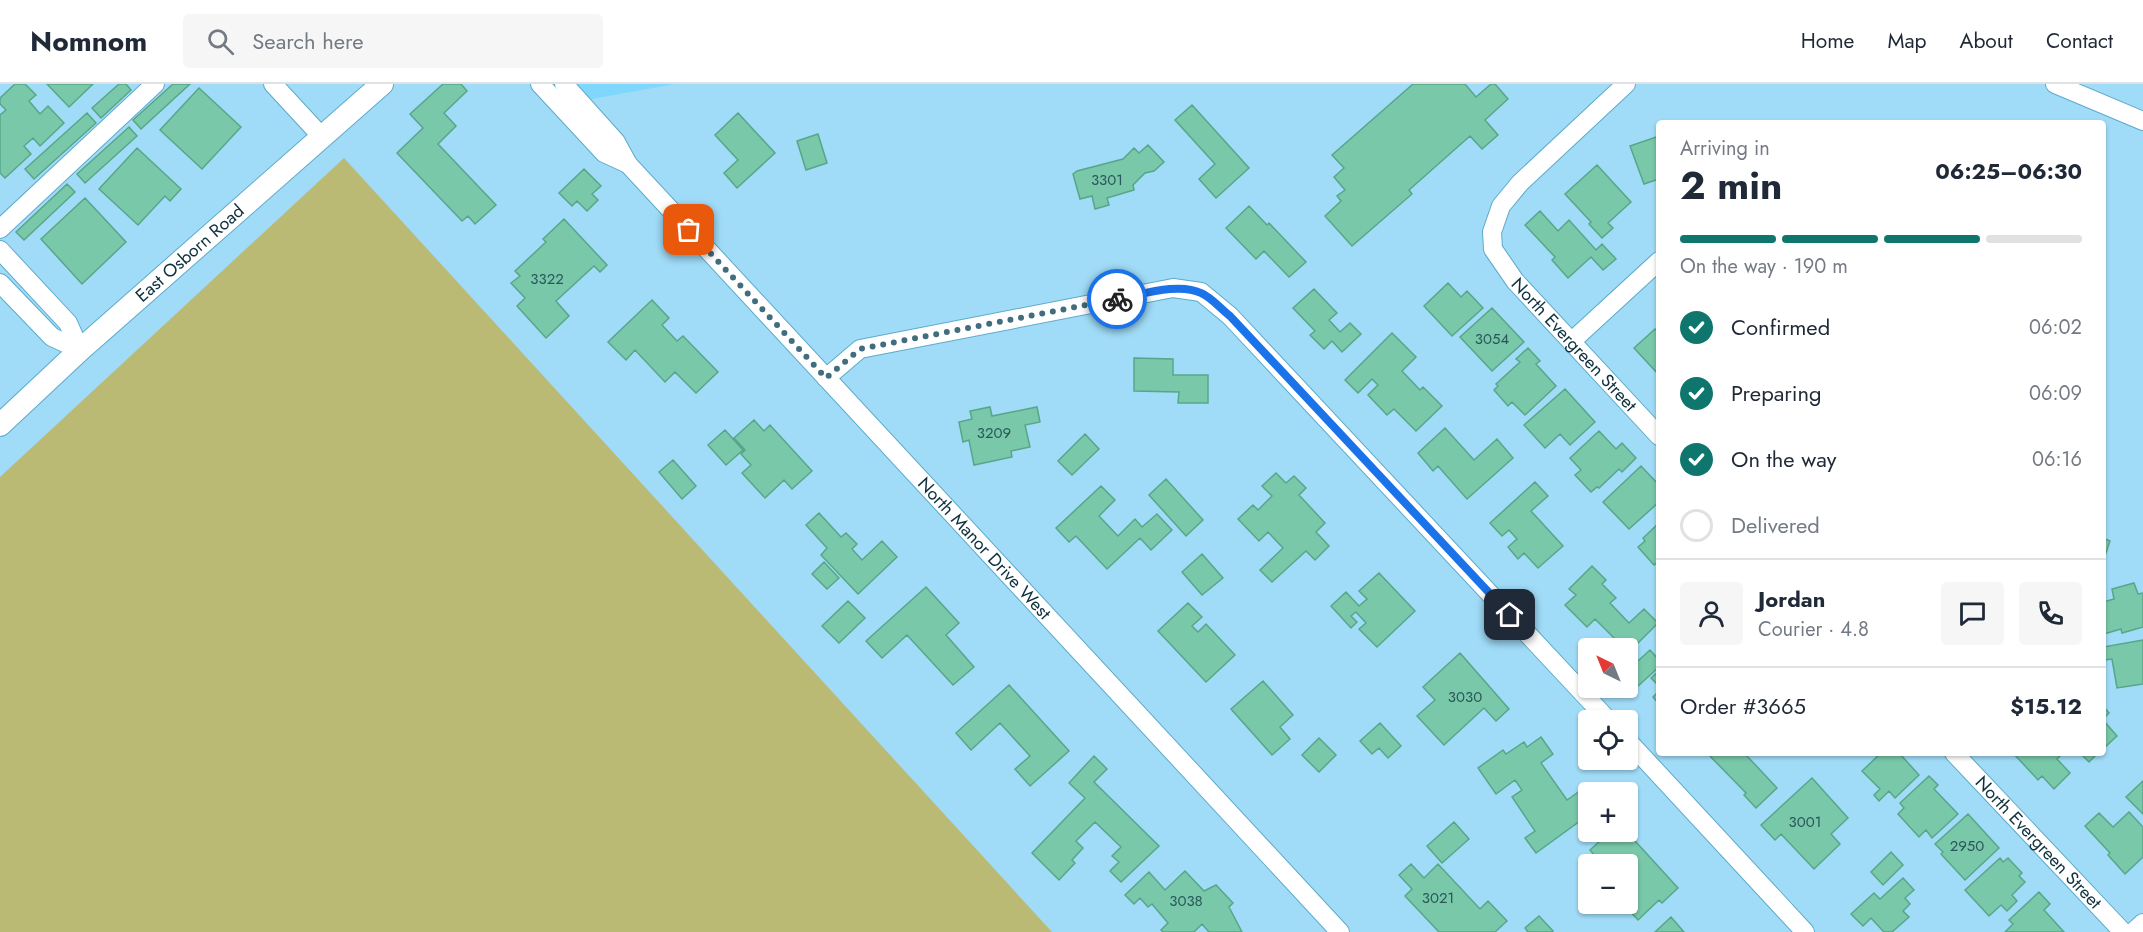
<!DOCTYPE html>
<html lang="en">
<head>
<meta charset="utf-8">
<style>
	:root { --surface:#fff; --page:#f6f6f7; --text:#1f2937; --muted:#747a83; --line:#e0e1e3; --accent:#0f766e }
	body { margin:0; font-family:Jost,sans-serif; background:var(--page); color:var(--text); height:100vh; display:flex; flex-direction:column; font-size:22px; white-space:nowrap }
	* { box-sizing:border-box; margin:0 }
	p { font-size:20px; color:var(--muted) }
	.icon { flex:none; width:33px; height:33px; fill:none; stroke:currentColor; stroke-width:2; stroke-linecap:round; stroke-linejoin:round }
	.map { position:relative; flex:1; overflow:hidden }
	.panel { position:absolute; left:1656px; top:36px; width:450px; height:636px; display:flex; flex-direction:column; background:var(--surface); border-radius:6px; box-shadow:0 2px 4px #0004 }
	.panel>* { flex:none }
	.needle { width:39px; rotate:317deg }
	.tools { position:absolute; left:1578px; top:554px; display:grid; gap:12px }
	.tools a { display:grid; place-items:center; width:60px; height:60px; border-radius:6px; background:var(--surface); box-shadow:0 2px 4px #0004; font-size:30px }
	.pin { position:absolute; display:grid; place-items:center; width:51px; height:51px; color:#fff; margin:-26px; border-radius:12px; box-shadow:0 3px 9px #0006 }
	.courier { position:absolute; display:grid; place-items:center; width:60px; height:60px; margin:-30px; border:4px solid #1a73e8; border-radius:50%; background:#fff; color:#222; box-shadow:0 2px 8px #0007 }
	.summary em { font-style:normal; font-weight:700 }
	.summary div { display:flex; flex-direction:column-reverse }
	.summary { display:flex; align-items:center; justify-content:space-between; height:102px; padding:0 24px }
	h1 { font-size:39px; font-weight:700; line-height:45px }
	.bar { display:grid; grid-template-columns:repeat(4,1fr); gap:9px 6px; align-content:center; height:72px; padding:0 24px }
	.bar i { height:8px; border-radius:4px; background:var(--line) }
	.bar .current { background:var(--accent) }
	.bar p { grid-column:span 4 }
	.line { display:flex; align-items:center; gap:15px; padding:0 24px; border-top:2px solid var(--line) }
	.line div { flex:1 }
	.round { display:grid; place-items:center; flex:none; width:63px; height:63px; border-radius:6px; background:var(--page) }
	ol { padding:0 24px; list-style:none }
	li { display:flex; align-items:center; gap:18px; height:66px }
	li p { margin-inline-start:auto }
	li .icon { padding:6px; border-radius:50%; background:var(--accent); color:#fff; stroke-width:4 }
	li:last-child { color:var(--muted) }
	li i { width:33px; height:33px; border:3px solid var(--line); border-radius:50% }
	header { display:flex; align-items:center; gap:36px; box-sizing:border-box; height:84px; padding:0 30px; background:var(--surface); border-bottom:2px solid var(--line) }
	header strong { font-size:28px }
	nav { display:flex; gap:33px; margin-inline-start:auto; font-size:21px }
	.search { width:420px; height:54px; background:var(--page); display:flex; align-items:center; gap:15px; box-sizing:border-box; padding:0 21px; border-radius:6px; color:var(--muted); font-size:22px }
	.map>svg:first-child { display:block }
	.built { fill:#7fd7fd }
	.green { fill:#bbba75 }
	.building { fill:#79c8aa; stroke:#57a689; stroke-width:1.5 }
	.lines { fill:none; stroke-linecap:round; stroke-linejoin:round }
	.minor-casing { stroke:#5daacb; stroke-width:20 }
	.major-casing { stroke:#5daacb; stroke-width:24 }
	.minor { stroke:#fff; stroke-width:18 }
	.major { stroke:#fff; stroke-width:22 }
	.done { stroke:#426d7f; stroke-width:6; stroke-dasharray:0 10.8 }
	.route { stroke:#1a73e8; stroke-width:8 }
	.labels { text-anchor:middle; stroke-width:4.5; stroke-linejoin:round; paint-order:stroke }
	.number-label { font-size:15px; fill:#2a5759 }
	.street-label { font-size:18px; fill:#0f313e; stroke:#a0dcf8 }
</style>
</head>
<body>
<header>
<strong>Nomnom</strong>
<div class="search"><svg class="icon" aria-label="search" viewBox="0 0 24 24"><circle cx="10" cy="10" r="6"/><path d="M15 15l6 6"/></svg>Search here</div>
<nav><a>Home</a><a>Map</a><a>About</a><a>Contact</a></nav>
</header>
<div class="map">
<svg width="2143" height="848" viewBox="0 0 2143 848">
	<rect width="100%" height="100%" fill="#a0dcf8"/>
	<path class="built" d="M572 0H675L586 16Z"/>
	<path class="green" d="M344 74 1052 848H0V393Z"/>
	<path class="building" d="M15 0H25L36 11 29 17 40 30 48 22 64 39 40 62 33 54 24 62 31 70 5 94 0 89V31L6 26 0 20V14Z
		M47 0H93L69 23Z
		M119 0H126L131 6 101 34 92 24Z
		M173 0H190L141 45 133 36Z
		M443 0H461L467 7 444 29 456 42 438 60 496 121 475 140 468 132 462 137 397 69 423 44 410 30Z
		M1413 0H1465L1476 13 1491 0H1495L1508 15 1485 36 1498 51 1482 65 1470 52 1409 106 1412 110 1352 162 1325 132 1341 117 1337 112 1345 106 1334 93 1344 84 1332 71Z
		M199 4 241 43 202 85 160 46Z
		M1192 21 1249 84 1216 114 1199 95 1215 80 1175 36Z
		M87 29 96 39 34 95 25 85Z
		M738 29 775 69 737 104 724 89 738 76 715 51Z
		M129 43 137 52 85 99 77 90Z
		M818 50 827 79 806 86 797 57Z
		M1659 52V95L1644 100 1630 62Z
		M1148 61 1164 78 1154 87 1145 89 1133 101 1134 106 1107 114 1109 121 1095 125 1092 112 1080 115 1073 90 1077 87 1123 75 1134 64 1139 69Z
		M137 64 181 105 170 117 165 112 138 141 99 105Z
		M1597 81 1631 118 1608 139 1613 144 1602 154 1589 140 1591 138 1565 110Z
		M584 85 601 102 592 110 598 116 587 127 577 117 572 122 559 109Z
		M67 100 75 108 24 156 16 148Z
		M85 114 126 158 82 200 41 155Z
		M1249 122 1267 141 1269 139 1306 178 1289 193 1264 167 1256 175 1226 144Z
		M1540 127 1558 147 1569 136 1596 166 1602 160 1616 175 1603 186 1591 173 1568 194 1552 176 1555 173 1525 141Z
		M564 135 607 181 600 188 594 182 556 217 569 232 546 254 517 222 525 214 511 199 520 192 515 187 546 158 543 155Z
		M1448 199 1461 213 1467 207 1483 224 1452 252 1424 222Z
		M1314 205 1337 229 1329 236 1340 248 1350 239 1361 250 1342 268 1332 257 1324 265 1310 251 1315 247 1293 224Z
		M652 216 669 234 662 241 677 257 683 252 718 288 696 309 675 288 665 298 635 266 626 276 608 258Z
		M1492 224 1524 258 1492 287 1460 253Z
		M1655 245 1659 249V291L1634 264Z
		M1392 249 1416 273 1402 287 1420 306 1423 303 1442 322 1416 347 1394 325 1387 331 1368 311 1378 301 1372 295 1358 309 1345 296Z
		M1528 264 1540 277 1536 280 1556 302 1525 331 1512 318 1508 322 1494 306 1498 302 1496 300 1520 278 1516 275Z
		M1134 274 1173 275V291H1208V319H1178L1179 308 1134 307Z
		M1565 305 1595 338 1570 361 1560 350 1545 364 1524 341Z
		M990 323 992 332 1037 323 1040 338 1025 341 1030 363 1011 367 1012 373 974 381 969 356 963 358 959 338 972 335 970 327Z
		M754 336 764 347 770 341 812 387 792 405 784 396 765 414 742 389 751 381 741 370 745 366 734 354Z
		M1445 344 1474 376 1497 355 1513 374 1467 415 1438 382 1433 387 1418 369Z
		M725 346 743 366 726 381 708 361Z
		M1599 347 1616 365 1622 359 1636 374 1622 388 1619 385 1599 404 1597 403 1591 408 1575 391 1581 386 1570 374Z
		M1085 350 1099 365 1072 391 1058 377Z
		M673 376 696 402 682 415 659 388Z
		M1641 382 1659 401V418L1629 445 1603 418Z
		M1276 389 1286 399 1294 392 1306 404 1299 411 1325 439 1316 448 1329 462 1315 476 1306 467 1272 498 1260 486 1283 464 1268 448 1259 457 1238 435 1253 421 1258 426 1272 412 1262 402Z
		M1166 395 1203 436 1186 452 1149 411Z
		M1535 398 1548 412 1531 427 1563 462 1538 484 1524 469 1518 475 1508 463 1517 455 1509 446 1502 452 1490 439Z
		M1101 402 1115 416 1099 432 1118 452 1135 435 1142 443 1157 430 1172 446 1151 466 1140 454 1107 485 1076 452 1069 458 1056 444Z
		M819 429 841 453 846 449 857 460 852 465 862 476 882 457 897 473 858 510 821 471 827 464 806 441Z
		M1659 439V477L1654 481 1638 463 1645 457 1643 454Z
		M2103 454 2110 457 2103 478Z
		M1202 470 1223 494 1202 511 1182 488Z
		M824 478 839 494 827 505 812 490Z
		M1592 482 1606 496 1602 500 1616 514 1610 519 1629 539 1644 525 1658 539 1628 569V564H1606L1605 563 1614 554 1595 535 1587 543 1565 521 1576 511 1569 505Z
		M1379 489 1415 527 1377 563 1359 545 1366 539 1356 528 1351 532 1357 538 1351 544 1331 522 1346 508 1359 522 1367 515 1359 507Z
		M2134 499 2138 510 2143 509V543L2122 549 2121 545 2104 550 2103 518 2114 515 2112 505Z
		M926 503 959 539 946 551 974 583 953 601 907 551 882 574 866 557Z
		M848 517 865 534 839 559 822 542Z
		M1188 519 1202 533 1192 542 1198 548 1206 540 1235 571 1206 598 1158 547Z
		M2143 556V600L2117 604 2112 575 2105 576 2103 563Z
		M1650 566 1659 576V583L1637 603 1628 592V586Z
		M1460 569 1509 625 1496 637 1484 624 1444 661 1417 632 1435 616 1423 603Z
		M1659 587V602L1651 594Z
		M1263 597 1293 631 1280 643 1290 655 1272 671 1231 625Z
		M1009 601 1069 667 1030 702 1015 685 1030 672 1000 639 971 666 956 649Z
		M1659 607V620L1653 613Z
		M2103 622 2109 629 2103 635Z
		M2103 636 2117 652 2103 665Z
		M1380 639 1401 662 1388 674 1379 664 1372 670 1360 657Z
		M1541 653 1553 670 1541 679 1567 716 1584 704 1588 709V731L1536 769 1525 754 1535 747 1512 713 1522 706 1515 696 1496 710 1478 684 1503 666 1506 670 1524 658 1527 663Z
		M1319 654 1336 671 1319 688 1302 671Z
		M1707 669H1750L1747 672 1777 704 1756 724 1744 711 1746 709Z
		M1881 669H1899L1919 691 1895 714 1889 707 1879 717 1874 711 1880 705 1862 687Z
		M2013 669H2063L2057 675 2070 689 2054 705 2042 692 2038 696Z
		M2080 669H2098L2089 678Z
		M1094 672 1107 685 1094 698 1159 762 1121 798 1110 787 1119 778 1112 772 1121 763 1095 738 1076 757 1083 764 1072 776 1075 779 1059 796 1032 769 1085 714 1069 699Z
		M1929 692 1938 701 1934 705 1958 730 1932 754 1926 746 1919 753 1898 730 1904 724 1900 719Z
		M1812 694 1848 734 1831 750 1840 760 1814 785 1781 750 1775 756 1761 741Z
		M2143 697V730L2126 713Z
		M2129 728 2143 743V773L2125 790 2108 771 2110 769 2085 742 2099 729 2113 743Z
		M1968 730 1999 764 1965 796 1941 770 1943 768 1935 760Z
		M1454 738 1469 755 1442 779 1427 762Z
		M1611 747H1626L1678 804 1662 819 1659 816 1638 836 1623 820 1628 819 1632 813 1628 808V780H1602L1590 766Z
		M1891 768 1903 781 1883 801 1871 788Z
		M2000 774 2003 778 2008 774 2022 789 2019 792 2025 798 2012 811 2017 817 2007 827 2001 821 1989 832 1965 806Z
		M1411 780 1424 794 1438 780 1480 825 1488 817 1507 837 1495 848H1439L1405 812 1412 805 1399 791Z
		M1185 787 1204 807 1216 801 1233 819 1229 823 1242 848H1209L1202 840 1194 848H1163L1161 846 1168 839 1152 820 1148 823 1140 814 1134 820 1125 811 1149 788 1165 806Z
		M1903 794 1914 806 1905 814 1910 820 1903 827 1909 833 1892 848H1884L1871 834 1863 842 1851 830 1874 809 1880 815Z
		M2039 808 2050 820 2044 826 2064 848H2005L2013 840 2009 836Z
		M1539 832 1553 847 1552 848H1528L1525 844Z
		M1671 833 1684 848H1655Z"/>
	<g class="lines">
		<defs>
			<g id="minor">
				<path d="M273 0 322 53"/>
				<path d="M540 0 604 69 628 80"/>
				<path id="s1" d="M564 0 616 58 628 80 1340 848"/>
				<path id="s2" d="M1626 0 1520 99 1501 122 1492 148 1493 165 1515 197 1659 352"/>
				<path d="M2055 0 2143 37"/>
				<path d="M0 145 155 0"/>
				<path d="M0 166 68 239 80 266"/>
				<path d="M0 199 52 253 80 266"/>
				<path d="M1572 257 1659 177"/>
				<path d="M826 294 860 265 1173 204 1201 208 1230 232 1608 636"/>
				<path d="M1628 657 1805 848"/>
				<path id="s3" d="M1954 669 2123 848"/>
				<path d="M2133 848 2143 839"/>
			</g>
			<g id="major">
				<path id="s4" d="M0 341 80 266 382 0"/>
			</g>
		</defs>
		<use href="#minor" class="minor-casing"/>
		<use href="#major" class="major-casing"/>
		<use href="#minor" class="minor"/>
		<use href="#major" class="major"/>
	</g>
	<g class="lines">
		<path class="done" d="M689 146 826 294 860 265 1117 215"/>
		<path class="route" d="M1117 215C1141 211 1178 198 1201 209 1211 213 1221 225 1230 232L1510 531"/>
	</g>
	<g class="labels">
		<g class="number-label">
			<text x="1107" y="101">3301</text>
			<text x="547" y="200">3322</text>
			<text x="1492" y="260">3054</text>
			<text x="994" y="354">3209</text>
			<text x="1465" y="618">3030</text>
			<text x="1805" y="743">3001</text>
			<text x="1967" y="767">2950</text>
			<text x="1438" y="819">3021</text>
			<text x="1186" y="822">3038</text>
		</g>
		<g class="street-label">
			<text dy="6" stroke="none"><textPath href="#s4" startOffset="256">East Osborn Road</textPath></text>
			<text dy="6" stroke="none"><textPath href="#s2" startOffset="345">North Evergreen Street</textPath></text>
			<text dy="6" stroke="none"><textPath href="#s1" startOffset="627">North Manor Drive West</textPath></text>
			<text dy="6" stroke="none"><textPath href="#s3" startOffset="123">North Evergreen Street</textPath></text>
		</g>
	</g>
</svg>
<div class="tools">
<a><svg class="needle" viewBox="-14 -14 28 28"><path d="M0-13l5 13h-10z" fill="#e53935"/><path d="M0 13l5-13h-10z" fill="#747a83"/></svg></a>
<a><svg class="icon" aria-label="locate" viewBox="0 0 24 24"><circle cx="12" cy="12" r="6"/><path d="M12 2v4M12 18v4M2 12h4M18 12h4"/></svg></a>
<a>+</a>
<a>−</a>
</div>
<div class="pin" style="left:689px;top:146px;background:#ea580c"><svg class="icon" aria-label="bag" viewBox="0 0 24 24"><path d="M5 8h14l-1 12H6zM9 8a3 3 0 0 1 6 0"/></svg></div>
<div class="pin" style="left:1510px;top:531px;background:#1f2937"><svg class="icon" aria-label="home" viewBox="0 0 24 24"><path d="M3 11l9-7 9 7M6 9v11h12V9"/></svg></div>
<div class="courier" style="left:1117px;top:215px"><svg class="icon" aria-label="bike" viewBox="0 0 24 24"><circle cx="6" cy="16" r="4"/><circle cx="18" cy="16" r="4"/><path d="M6 16l4-8h5l3 8M10 8l3 8H6M13 5h3"/></svg></div>
<section class="panel">
<div class="summary"><div><h1>2 min</h1><p>Arriving in</p></div><em>06:25–06:30</em></div>
<div class="bar"><i class="current"></i><i class="current"></i><i class="current"></i><i></i><p>On the way · 190 m</p></div>
<ol>
<li><svg class="icon" aria-label="check" viewBox="0 0 24 24"><path d="M5 12l5 5 9-10"/></svg>Confirmed<p>06:02</p></li>
<li><svg class="icon" aria-label="check" viewBox="0 0 24 24"><path d="M5 12l5 5 9-10"/></svg>Preparing<p>06:09</p></li>
<li><svg class="icon" aria-label="check" viewBox="0 0 24 24"><path d="M5 12l5 5 9-10"/></svg>On the way<p>06:16</p></li>
<li><i></i>Delivered</li>
</ol>
<div class="line" style="height:108px"><a class="round"><svg class="icon" aria-label="person" viewBox="0 0 24 24"><circle cx="12" cy="8" r="4"/><path d="M4 21q1-7 8-7t8 7"/></svg></a><div><b>Jordan</b><p>Courier · 4.8</p></div><a class="round"><svg class="icon" aria-label="chat" viewBox="0 0 24 24"><path d="M4 5h16v11H9l-5 4z"/></svg></a><a class="round"><svg class="icon" aria-label="phone" viewBox="0 0 24 24"><path d="M5 4h4l2 5-3 2q2 4 5 5l2-3 5 2v4C11 20 4 13 5 4z"/></svg></a></div>
<div class="line" style="height:78px"><div>Order #3665</div><b>$15.12</b></div>
</section>
</div>
</body>
</html>
